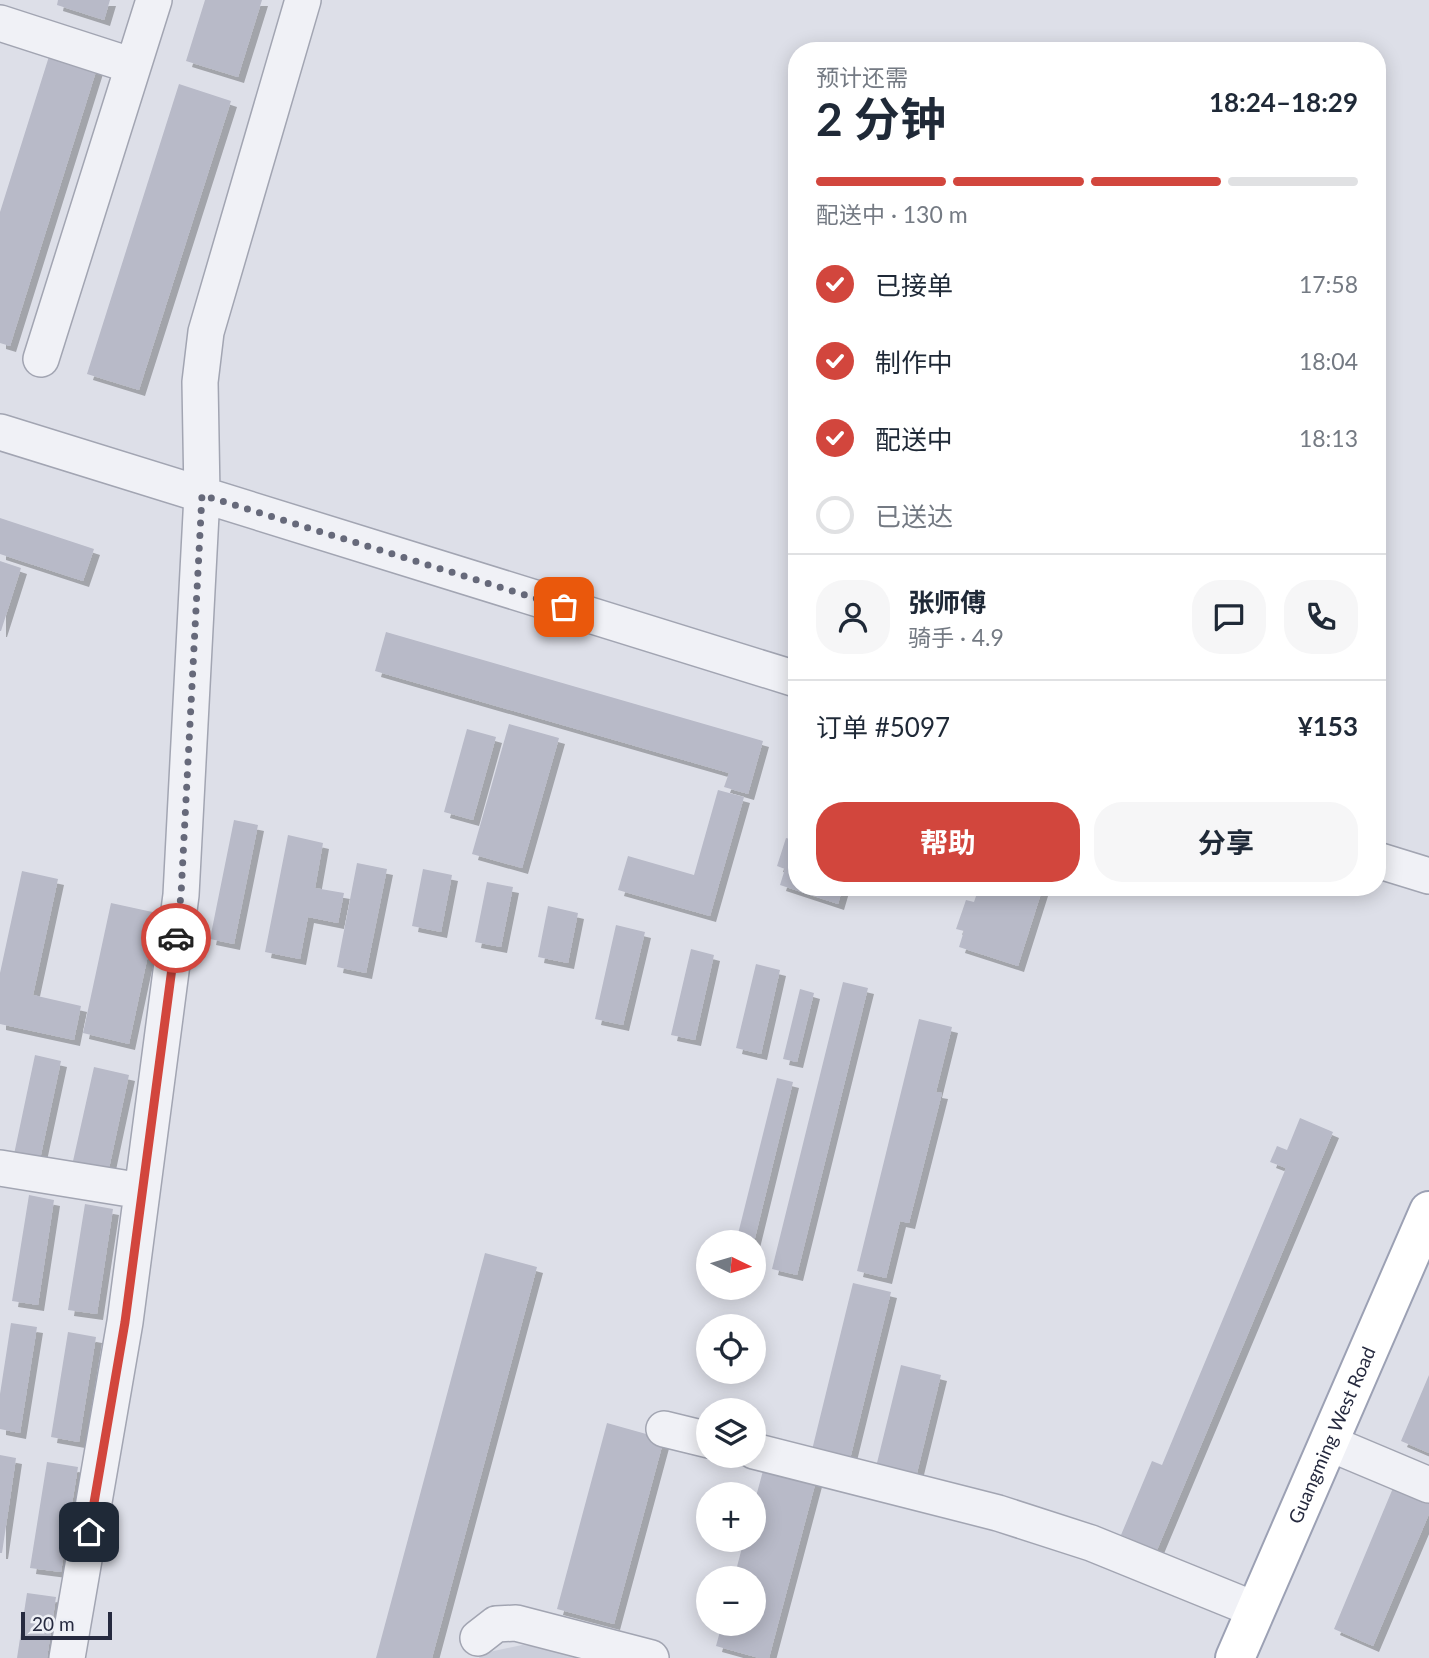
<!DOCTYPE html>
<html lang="zh">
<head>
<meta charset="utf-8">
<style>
	:root { --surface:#fff; --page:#f6f6f7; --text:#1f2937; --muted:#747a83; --line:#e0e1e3; --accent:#d2463d }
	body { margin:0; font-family:Lato,"Noto Sans SC",sans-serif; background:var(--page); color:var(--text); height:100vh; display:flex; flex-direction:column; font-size:26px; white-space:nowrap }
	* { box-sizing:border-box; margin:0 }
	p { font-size:23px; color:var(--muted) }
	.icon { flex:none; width:38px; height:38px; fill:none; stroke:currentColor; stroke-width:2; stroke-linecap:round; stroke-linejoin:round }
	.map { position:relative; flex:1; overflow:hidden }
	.panel { position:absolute; left:788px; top:42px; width:598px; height:854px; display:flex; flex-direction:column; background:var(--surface); border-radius:28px; box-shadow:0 4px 18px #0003 }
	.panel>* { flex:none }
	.needle { width:46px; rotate:95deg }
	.fabs { position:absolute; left:696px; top:1230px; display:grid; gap:14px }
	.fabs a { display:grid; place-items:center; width:70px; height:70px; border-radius:50%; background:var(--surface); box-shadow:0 4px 18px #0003; font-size:35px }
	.scale { position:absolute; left:21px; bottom:18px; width:91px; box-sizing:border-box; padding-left:7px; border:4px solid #262a3f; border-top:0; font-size:19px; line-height:24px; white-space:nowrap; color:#262a3f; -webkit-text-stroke:5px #edeff5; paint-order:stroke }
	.pin { position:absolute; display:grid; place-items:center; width:60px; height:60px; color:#fff; margin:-30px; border-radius:14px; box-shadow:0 4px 10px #0006 }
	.courier { position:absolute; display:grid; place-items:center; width:70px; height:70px; margin:-35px; border:5px solid #d2463d; border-radius:50%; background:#fff; color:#222; box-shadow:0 2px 9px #0007 }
	.overview em { font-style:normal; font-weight:700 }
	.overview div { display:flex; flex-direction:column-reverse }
	.overview { display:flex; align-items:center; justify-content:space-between; height:119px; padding:0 28px }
	h1 { font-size:46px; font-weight:700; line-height:52px }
	.bar { display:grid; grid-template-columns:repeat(4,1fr); gap:10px 7px; align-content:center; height:84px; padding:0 28px }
	.bar i { height:9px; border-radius:5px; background:var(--line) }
	.bar .on { background:var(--accent) }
	.bar p { grid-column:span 4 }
	.line { display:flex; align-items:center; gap:18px; padding:0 28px; border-top:2px solid var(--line) }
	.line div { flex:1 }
	.round { display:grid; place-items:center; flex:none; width:74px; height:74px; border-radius:28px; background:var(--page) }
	ol { padding:0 28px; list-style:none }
	li { display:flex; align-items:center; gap:21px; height:77px }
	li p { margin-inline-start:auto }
	li .icon { padding:7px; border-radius:50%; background:var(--accent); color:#fff; stroke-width:4 }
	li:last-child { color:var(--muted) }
	li i { width:38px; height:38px; border:4px solid var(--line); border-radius:50% }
	.action { display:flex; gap:14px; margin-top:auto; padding:14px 28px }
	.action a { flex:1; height:80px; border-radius:28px; background:var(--accent); color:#fff; font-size:28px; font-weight:700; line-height:80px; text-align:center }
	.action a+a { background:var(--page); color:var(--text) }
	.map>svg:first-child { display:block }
	.built { fill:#cbceda }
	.building { fill:#b8bac8; filter:url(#shadow) }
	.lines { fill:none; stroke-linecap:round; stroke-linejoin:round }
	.minor-casing { stroke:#a2a5b2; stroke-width:38 }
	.major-casing { stroke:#9ca1b4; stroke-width:42 }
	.minor { stroke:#f0f1f6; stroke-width:35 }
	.major { stroke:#fff; stroke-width:38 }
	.done { stroke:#66697a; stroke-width:7; stroke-dasharray:0 12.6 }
	.route { stroke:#d2463d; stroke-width:9 }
	.labels { text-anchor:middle; stroke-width:6; stroke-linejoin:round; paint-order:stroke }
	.street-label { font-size:19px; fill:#262a3f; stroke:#edeff5 }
</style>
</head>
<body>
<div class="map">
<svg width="1429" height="1658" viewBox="0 0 1429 1658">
	<defs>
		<filter id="shadow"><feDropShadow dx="6" dy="6" stdDeviation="0" flood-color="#0004"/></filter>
	</defs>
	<rect width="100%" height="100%" fill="#dddfe8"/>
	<path class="built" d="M522 1645 574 1649 608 1658H479L480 1654Z"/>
	<path class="building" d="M58 0H110L104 20 57 5Z
		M205 0H262L238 77 186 61Z
		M51 50 98 65 10 346 0 343V212Z
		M179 84 231 101 139 390 87 374Z
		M0 518 94 549 83 581 0 554Z
		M0 561 21 568 1 631H0Z
		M386 632 763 741 748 794 724 787 729 773 375 671Z
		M509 724 559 738 522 868 472 854Z
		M467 729 496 737 473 820 444 812Z
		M718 790 744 797 710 916 618 890 628 856 694 875Z
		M234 820 258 825 234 944 210 939Z
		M288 835 323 843 315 888 344 893 338 923 308 917 300 959 265 952Z
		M796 835V887H843L838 904 780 885 785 869 777 866 786 838 794 840Z
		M357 863 387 869 366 973 337 967Z
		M423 869 452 875 441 932 412 926Z
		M22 871 58 879 33 995 81 1006 74 1040 0 1024V973Z
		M487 882 513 887 501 947 475 942Z
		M979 887H1043L1018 966 959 947 964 931 956 929 966 900 974 902Z
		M111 903 157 913 129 1044 83 1033Z
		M548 906 578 913 568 963 538 957Z
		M616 925 645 932 623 1025 595 1019Z
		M691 949 714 955 695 1040 671 1035Z
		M756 964 780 970 761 1054 736 1048Z
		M843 982 868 988 797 1275 772 1269Z
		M800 989 814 993 797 1062 783 1059Z
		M919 1019 952 1027 936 1092 942 1093 909 1223 900 1221 886 1278 857 1271Z
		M35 1055 61 1061 39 1164 13 1159Z
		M94 1067 129 1075 107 1178 71 1170Z
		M777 1078 793 1082 754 1242H736Z
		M1300 1118 1333 1132 1157 1550 1121 1535 1152 1461 1162 1465 1286 1168 1270 1162 1277 1146 1287 1150Z
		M29 1195 54 1200 38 1305 12 1301Z
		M85 1204 113 1209 97 1314 68 1310Z
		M485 1253 537 1267 432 1658H376Z
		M853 1283 891 1292 850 1459 812 1450Z
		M11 1323 37 1327 20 1433 0 1429V1394Z
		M68 1332 96 1337 79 1442 51 1437Z
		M901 1365 941 1375 916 1477 876 1467Z
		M1429 1375V1453L1401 1441Z
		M607 1423 664 1439 614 1624 557 1609Z
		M0 1455 16 1458 2 1553H0Z
		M47 1462 78 1467 61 1572 30 1568Z
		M764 1467 816 1481 769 1658H759L716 1646 722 1624H754V1578H734L744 1540H754V1504Z
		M1393 1488 1429 1504V1514L1373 1646 1334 1629Z
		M27 1593 56 1597 47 1658H17Z"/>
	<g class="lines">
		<defs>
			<path id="minor" d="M0 23 133 66
				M41 359 154 0
				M0 432 796 679
				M1377 860 1429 876
				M0 1168 142 1191
				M664 1429 709 1440
				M1329 1443 1429 1485
				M754 1451 998 1513 1091 1543 1256 1610
				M478 1638 496 1624 516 1623 651 1658
				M67 1658 125 1322 181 895 202 495 200 382 206 332 303 0"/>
			<g id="major">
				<path id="s1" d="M1235 1658 1429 1211"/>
			</g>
		</defs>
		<use href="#minor" class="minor-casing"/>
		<use href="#major" class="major-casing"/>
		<use href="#minor" class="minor"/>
		<use href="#major" class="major"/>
	</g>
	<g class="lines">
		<path class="done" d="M176 938 181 895 202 495 564 607"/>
		<path class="route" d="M89 1532 125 1322 176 938"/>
	</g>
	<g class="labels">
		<g class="street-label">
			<text dy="7" stroke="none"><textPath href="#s1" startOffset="243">Guangming West Road</textPath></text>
		</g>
	</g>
</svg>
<div class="fabs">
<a><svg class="needle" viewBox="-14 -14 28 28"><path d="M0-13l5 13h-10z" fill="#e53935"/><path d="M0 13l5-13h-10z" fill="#747a83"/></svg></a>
<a><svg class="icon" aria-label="locate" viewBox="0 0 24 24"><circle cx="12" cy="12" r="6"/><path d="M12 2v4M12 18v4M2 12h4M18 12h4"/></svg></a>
<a><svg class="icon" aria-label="layers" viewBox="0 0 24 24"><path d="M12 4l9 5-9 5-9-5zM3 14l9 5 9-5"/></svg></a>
<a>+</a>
<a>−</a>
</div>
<div class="scale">20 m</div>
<div class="pin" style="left:564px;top:607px;background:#ea580c"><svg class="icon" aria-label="bag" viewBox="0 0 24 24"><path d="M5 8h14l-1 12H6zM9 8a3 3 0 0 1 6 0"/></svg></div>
<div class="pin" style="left:89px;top:1532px;background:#1f2937"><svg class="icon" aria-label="home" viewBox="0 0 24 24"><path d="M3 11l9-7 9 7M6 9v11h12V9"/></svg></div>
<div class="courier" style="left:176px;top:938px"><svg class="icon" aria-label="car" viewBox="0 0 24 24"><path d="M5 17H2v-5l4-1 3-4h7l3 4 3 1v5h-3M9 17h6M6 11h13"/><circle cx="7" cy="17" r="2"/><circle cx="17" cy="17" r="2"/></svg></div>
<section class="panel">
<div class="overview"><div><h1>2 分钟</h1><p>预计还需</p></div><em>18:24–18:29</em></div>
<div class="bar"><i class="on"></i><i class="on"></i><i class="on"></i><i></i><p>配送中 · 130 m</p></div>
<ol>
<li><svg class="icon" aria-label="check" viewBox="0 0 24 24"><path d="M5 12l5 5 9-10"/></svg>已接单<p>17:58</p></li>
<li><svg class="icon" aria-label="check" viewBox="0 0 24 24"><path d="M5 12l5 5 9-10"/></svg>制作中<p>18:04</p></li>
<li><svg class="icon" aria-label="check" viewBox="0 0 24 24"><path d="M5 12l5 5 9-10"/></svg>配送中<p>18:13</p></li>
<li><i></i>已送达</li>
</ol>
<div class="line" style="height:126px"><a class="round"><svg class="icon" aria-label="person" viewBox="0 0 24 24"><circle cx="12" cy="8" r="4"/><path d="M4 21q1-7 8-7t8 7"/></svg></a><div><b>张师傅</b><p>骑手 · 4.9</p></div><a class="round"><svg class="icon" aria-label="chat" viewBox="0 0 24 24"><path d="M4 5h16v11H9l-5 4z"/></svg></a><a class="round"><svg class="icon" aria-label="phone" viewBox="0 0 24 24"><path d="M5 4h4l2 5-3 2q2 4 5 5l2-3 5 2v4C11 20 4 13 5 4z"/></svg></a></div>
<div class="line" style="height:91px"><div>订单 #5097</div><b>¥153</b></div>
<div class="action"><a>帮助</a><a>分享</a></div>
</section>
</div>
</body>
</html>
